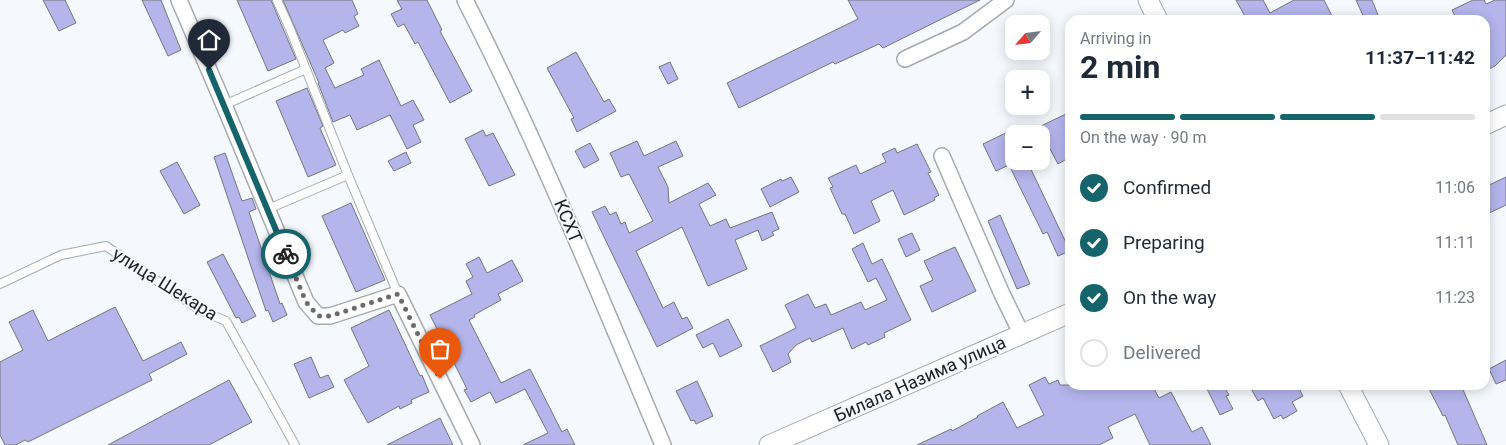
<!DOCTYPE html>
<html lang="en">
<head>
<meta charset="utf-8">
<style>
	:root { --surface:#fff; --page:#f2f2f3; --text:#1f2937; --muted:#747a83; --line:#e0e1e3; --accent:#15636b }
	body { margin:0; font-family:Roboto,sans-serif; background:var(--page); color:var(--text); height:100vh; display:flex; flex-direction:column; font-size:19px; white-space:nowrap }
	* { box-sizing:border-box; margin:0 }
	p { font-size:16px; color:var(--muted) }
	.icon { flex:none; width:28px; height:28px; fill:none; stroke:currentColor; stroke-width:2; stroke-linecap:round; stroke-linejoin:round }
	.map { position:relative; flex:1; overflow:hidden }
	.sheet { position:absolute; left:1065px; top:15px; width:425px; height:375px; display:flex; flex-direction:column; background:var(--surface); border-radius:15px; box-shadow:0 2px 12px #0003 }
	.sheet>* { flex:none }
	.needle { width:32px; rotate:242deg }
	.controls { position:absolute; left:1005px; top:15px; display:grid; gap:10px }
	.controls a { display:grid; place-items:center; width:45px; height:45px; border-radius:10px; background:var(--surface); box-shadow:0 2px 12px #0003; font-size:25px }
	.pin { position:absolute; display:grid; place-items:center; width:42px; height:42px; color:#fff; margin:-51px -21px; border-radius:50% 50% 50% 0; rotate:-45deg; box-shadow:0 0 5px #0007 }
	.pin .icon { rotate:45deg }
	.courier { position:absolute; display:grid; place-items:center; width:50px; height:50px; margin:-25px; border:4px solid #15636b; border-radius:50%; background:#fff; color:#222; box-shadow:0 1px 6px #0007 }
	.headline em { font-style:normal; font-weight:700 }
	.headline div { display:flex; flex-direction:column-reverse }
	.headline { display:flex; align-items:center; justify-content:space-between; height:85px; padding:0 15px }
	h1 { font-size:32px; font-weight:700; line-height:38px }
	.bar { display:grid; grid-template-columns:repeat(4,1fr); gap:8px 5px; align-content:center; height:60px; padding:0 15px }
	.bar i { height:6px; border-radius:4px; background:var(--line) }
	.bar .current { background:var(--accent) }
	.bar p { grid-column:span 4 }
	ol { padding:0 15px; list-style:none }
	li { display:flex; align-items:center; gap:15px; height:55px }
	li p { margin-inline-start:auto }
	li .icon { padding:5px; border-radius:50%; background:var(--accent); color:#fff; stroke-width:4 }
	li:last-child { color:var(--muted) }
	li i { width:28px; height:28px; border:2px solid var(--line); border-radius:50% }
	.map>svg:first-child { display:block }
	.building { fill:#b3b5eb; stroke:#75767a }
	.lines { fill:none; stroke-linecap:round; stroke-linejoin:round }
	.service-casing { stroke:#a6aaad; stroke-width:10 }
	.minor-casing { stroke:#a6aaad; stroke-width:18 }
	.tertiary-casing { stroke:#a6aaad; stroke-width:21 }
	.service { stroke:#fff; stroke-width:8 }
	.minor { stroke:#fff; stroke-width:15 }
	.tertiary { stroke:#fff; stroke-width:19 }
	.done { stroke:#696b6d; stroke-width:5; stroke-dasharray:0 9 }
	.route { stroke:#15636b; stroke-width:6 }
	.labels { text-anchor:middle; stroke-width:4; stroke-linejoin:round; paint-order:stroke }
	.street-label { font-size:18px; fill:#1d1f20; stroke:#f5f9fd }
</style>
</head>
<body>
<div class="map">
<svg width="1506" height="445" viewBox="0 0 1506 445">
	<rect width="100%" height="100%" fill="#f5f9fd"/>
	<path class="building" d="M43 0H65L76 23 59 31Z
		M142 0H161L181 50 168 56Z
		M237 0H271L296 59 268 71Z
		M283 0H352L358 14 354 16 359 26 345 33 343 30 323 40 334 63 325 68 335 88 364 75 361 69 379 60 401 106 413 100 424 120 413 125 421 142 407 149 390 115 357 130 350 115 333 122 318 83H319Z
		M397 0H427L442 30 440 31 472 91 450 103 418 42 415 44 404 24 398 27 391 14 402 9Z
		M848 0H980L883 48 879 44 835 64 833 62 739 108 727 83 858 19Z
		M1236 0H1263L1270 13 1294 0H1324L1334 20H1247Z
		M1356 0H1372L1380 20H1365Z
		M1473 0H1484L1486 4 1495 0H1506V55L1495 66 1485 71V20H1457L1452 10Z
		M576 52 604 102 609 99 616 111 577 132 571 119 574 118 547 68Z
		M670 62 678 79 668 84 659 67Z
		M307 88 323 126 320 128 336 165 308 177 276 101Z
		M1070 112V157L1058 164 1050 149 1041 153V126Z
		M483 130 486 136 493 133 515 175 489 186 465 139Z
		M1010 131 1014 138V161H1027L1070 251 1058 256 1047 232 1043 234 1009 165 996 171 983 144Z
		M637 141 644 156 676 141 683 156 658 167 668 187 669 203 708 183 716 195 699 204 710 226 726 219 730 228 772 212 779 229 772 232 774 235 762 241 758 230 735 240 747 269 708 286 682 227 636 251 663 308 674 302 682 319 687 317 693 328 657 347 592 212 605 206 610 215 616 212 621 224 625 222 629 233 653 221 629 174 621 177 610 153Z
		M590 143 599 160 584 168 575 151Z
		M917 144 931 172 928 173 939 195 934 198 935 200 904 215 893 190 871 201 880 221 854 234 845 214H842L830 188 833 187 828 178 856 165 860 174 886 162 882 154 895 148 897 153Z
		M406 152 411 163 394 171 388 161Z
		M225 153 242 201 252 198 256 209 249 212 280 304 282 303 287 315 273 322 268 310 266 311 214 157Z
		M177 162 200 205 184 214 160 171Z
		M791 177 799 192 770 207 761 189 781 179 782 181Z
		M1506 177V205L1485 215V187Z
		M351 203 385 280 356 292 322 216Z
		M1000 215 1030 284 1017 289 988 221Z
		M912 233 920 250 906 257 898 239Z
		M863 243 872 264 882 259 911 320 884 333 885 337 868 345 866 342 852 349 843 328 812 342 810 338 796 345 788 354 791 362 773 372 760 346 796 328 785 305 808 294 815 308 826 304 831 315 861 302 865 310 887 300 876 278 868 282 852 249Z
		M955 247 976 291 932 312 920 286 933 280 924 261Z
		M223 254 256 316 242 323 239 317 236 318 207 262Z
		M479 257 487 273 512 260 523 281 498 294 501 300 474 315 475 317 469 320 501 383 530 369 562 432 567 429 575 445H523L548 433 525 389 496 403 490 392 471 402 464 390 467 389 430 315 472 294 466 281 473 277 466 264Z
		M115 307 143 361 181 342 187 354 149 374 152 380 28 442 25 440 16 445H5L0 435V362L23 350 9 322 33 310 48 341Z
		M389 310 420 376 422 375 429 392 411 400 412 403 400 409 399 406 368 423 344 380 369 366 351 328Z
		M728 319 742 346 720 357 713 343 703 348 696 335Z
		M311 357 320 378 328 375 334 387 309 398 294 364Z
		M1506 360V380L1496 384 1489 369Z
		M1045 377 1049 384 1058 380 1060 385H1152L1159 398 1171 392 1192 432 1202 427 1211 445H1150L1135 414 1108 427 1113 438 1099 445H917L951 429 952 431 978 417 977 416 1003 402 1017 428 1044 415 1029 385Z
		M229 380 252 422 209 445H108Z
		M697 381 713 416 696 424 694 420 691 421 676 391Z
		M1205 385H1223L1229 395 1226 396 1233 409 1220 415Z
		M1249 385H1297L1303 396 1292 402 1297 411 1283 419 1281 415 1274 419 1263 398 1258 401Z
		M1427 385H1461L1487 445H1458L1445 415 1443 416Z
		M440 418 453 445H387Z"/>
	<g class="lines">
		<defs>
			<path id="service" d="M277 0 290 29 348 175 398 294
				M224 105 306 69
				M268 209 348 175
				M0 284 61 255 106 246 200 310 226 321 295 445"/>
			<path id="minor" d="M179 0 224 105 306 302 318 316H330L398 294 472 445
				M465 0C539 145 600 296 663 445
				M905 59 963 32 1006 0
				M942 156 1002 294 1022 335"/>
			<path id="tertiary" d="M1148 0 1158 20
				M1485 125 1506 115
				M1348 385 1379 445
				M769 445 1070 313"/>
		</defs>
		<use href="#service" class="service-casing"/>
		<use href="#minor" class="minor-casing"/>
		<use href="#tertiary" class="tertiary-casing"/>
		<use href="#service" class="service"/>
		<use href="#minor" class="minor"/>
		<use href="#tertiary" class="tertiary"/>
	</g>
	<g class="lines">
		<path class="done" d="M286 254 306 302 318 316H330L398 294 440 379"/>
		<path class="route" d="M209 70 286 254"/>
	</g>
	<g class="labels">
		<g class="street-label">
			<text transform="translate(568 221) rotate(67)" y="6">КСХТ</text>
			<text transform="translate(165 284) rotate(32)" y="6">улица Шекара</text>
			<text transform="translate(920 379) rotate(-24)" y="6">Билала Назима улица</text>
		</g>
	</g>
</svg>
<div class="controls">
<a><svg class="needle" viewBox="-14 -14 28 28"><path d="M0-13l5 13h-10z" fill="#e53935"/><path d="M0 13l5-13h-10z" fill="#747a83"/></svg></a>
<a>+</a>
<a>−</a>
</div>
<div class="pin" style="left:440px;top:379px;background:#ea580c"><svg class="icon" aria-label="bag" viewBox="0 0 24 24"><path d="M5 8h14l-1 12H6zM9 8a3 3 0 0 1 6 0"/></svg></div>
<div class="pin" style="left:209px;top:70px;background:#1f2937"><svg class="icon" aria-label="home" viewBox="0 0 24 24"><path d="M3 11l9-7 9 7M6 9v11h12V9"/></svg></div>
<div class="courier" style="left:286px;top:254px"><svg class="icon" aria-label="bike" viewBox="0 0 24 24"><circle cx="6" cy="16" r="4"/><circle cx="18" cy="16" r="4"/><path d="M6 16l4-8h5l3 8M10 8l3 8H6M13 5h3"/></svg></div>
<section class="sheet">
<div class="headline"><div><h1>2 min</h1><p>Arriving in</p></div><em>11:37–11:42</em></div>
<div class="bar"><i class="current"></i><i class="current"></i><i class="current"></i><i></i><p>On the way · 90 m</p></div>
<ol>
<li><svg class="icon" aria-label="check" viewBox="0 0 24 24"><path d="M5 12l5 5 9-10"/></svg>Confirmed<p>11:06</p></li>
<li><svg class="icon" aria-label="check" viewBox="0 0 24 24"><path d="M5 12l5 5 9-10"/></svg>Preparing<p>11:11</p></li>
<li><svg class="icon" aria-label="check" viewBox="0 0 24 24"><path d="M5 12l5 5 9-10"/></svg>On the way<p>11:23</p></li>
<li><i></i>Delivered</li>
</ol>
</section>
</div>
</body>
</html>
